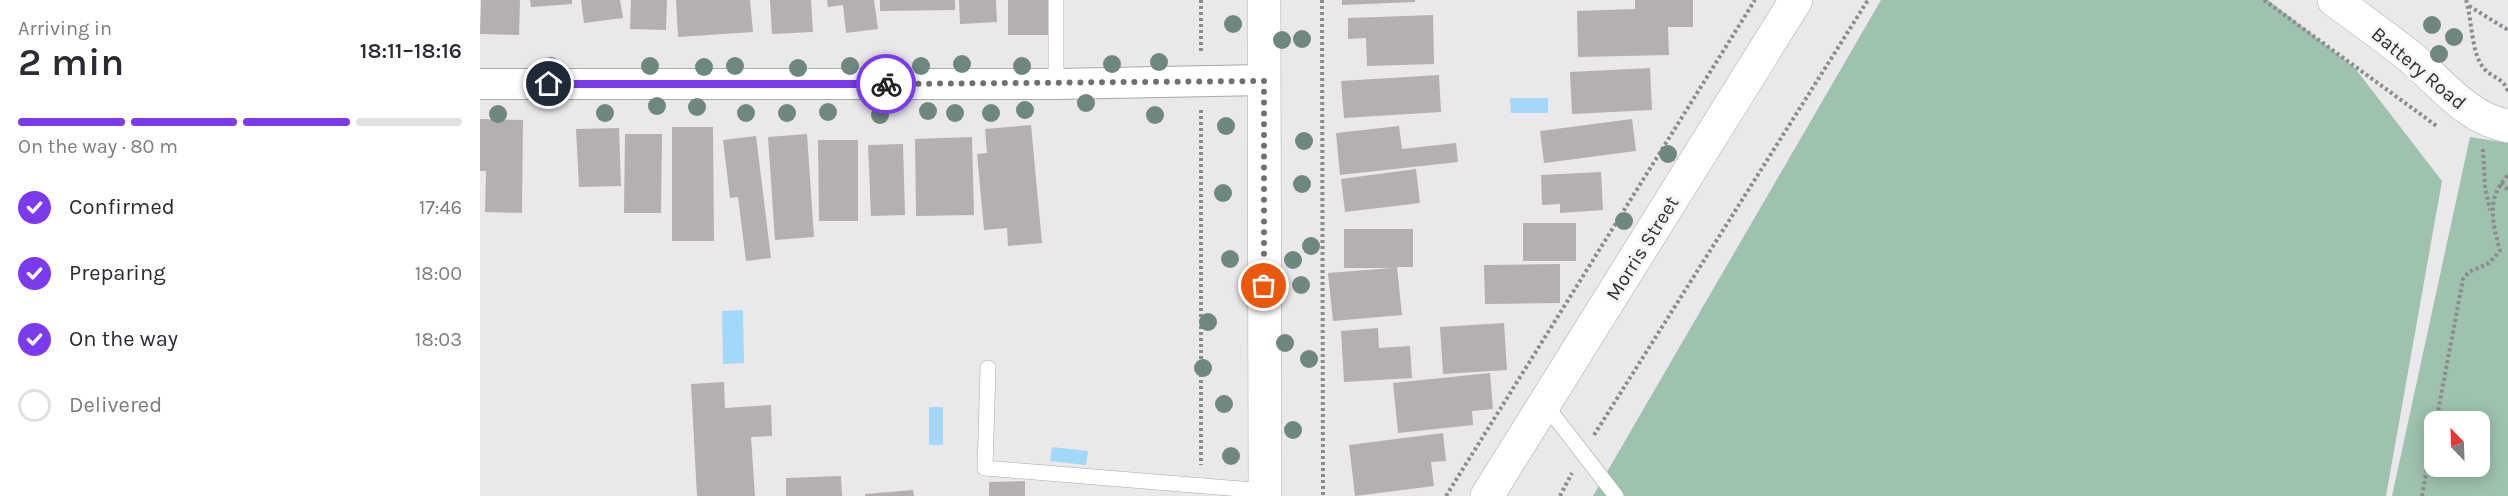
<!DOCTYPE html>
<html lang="en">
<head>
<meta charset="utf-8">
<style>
	:root { --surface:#fff; --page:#f2f2f3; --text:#2b2b33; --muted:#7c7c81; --line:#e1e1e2; --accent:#7c3aed }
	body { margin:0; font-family:Karla,sans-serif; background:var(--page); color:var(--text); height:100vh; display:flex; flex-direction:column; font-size:22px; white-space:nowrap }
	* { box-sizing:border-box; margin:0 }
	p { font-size:20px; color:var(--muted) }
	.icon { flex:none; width:33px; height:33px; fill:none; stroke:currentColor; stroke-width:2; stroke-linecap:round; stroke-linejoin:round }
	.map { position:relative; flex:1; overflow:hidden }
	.panel { display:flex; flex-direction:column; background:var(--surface); width:480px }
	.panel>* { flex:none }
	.needle { width:39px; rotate:337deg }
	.controls { position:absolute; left:1944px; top:411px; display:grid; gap:12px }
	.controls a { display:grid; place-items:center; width:66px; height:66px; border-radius:12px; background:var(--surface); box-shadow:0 3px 15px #0003; font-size:30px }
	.pin { position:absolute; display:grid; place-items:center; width:51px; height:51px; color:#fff; margin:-26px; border:3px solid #fff; border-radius:50%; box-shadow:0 2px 6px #0007 }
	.courier { position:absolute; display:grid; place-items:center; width:60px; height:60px; margin:-30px; border:4px solid #7c3aed; border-radius:50%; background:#fff; color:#222; box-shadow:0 2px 8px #0007 }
	.head em { font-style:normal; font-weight:600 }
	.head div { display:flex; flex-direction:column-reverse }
	.head { display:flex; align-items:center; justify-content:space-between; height:102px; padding:0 18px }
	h1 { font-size:39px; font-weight:600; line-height:45px }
	.bar { display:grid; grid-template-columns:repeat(4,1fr); gap:9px 6px; align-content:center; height:72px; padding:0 18px }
	.bar i { height:8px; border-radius:4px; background:var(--line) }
	.bar .active { background:var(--accent) }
	.bar p { grid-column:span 4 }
	ol { padding:0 18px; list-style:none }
	li { display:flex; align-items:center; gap:18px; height:66px }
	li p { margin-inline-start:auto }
	li .icon { padding:6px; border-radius:50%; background:var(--accent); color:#fff; stroke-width:4 }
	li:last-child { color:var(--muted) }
	li i { width:33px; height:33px; border:3px solid var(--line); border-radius:50% }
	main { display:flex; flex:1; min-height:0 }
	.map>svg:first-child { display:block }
	.green { fill:#9ec2ae; fill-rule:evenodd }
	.water { fill:#a2d8f9 }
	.building { fill:#b4b0af }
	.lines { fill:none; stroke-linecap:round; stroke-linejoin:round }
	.service-casing { stroke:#a9a7aa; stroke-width:16 }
	.minor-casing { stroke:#a9a7aa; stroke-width:32 }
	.tertiary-casing { stroke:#a9a7aa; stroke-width:34 }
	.path { stroke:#8b8a8c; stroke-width:4; stroke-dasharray:3 3; stroke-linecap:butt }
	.service { stroke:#fff; stroke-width:15 }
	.minor { stroke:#fff; stroke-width:30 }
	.tertiary { stroke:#fff; stroke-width:33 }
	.tree { fill:#6f887f }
	.done { stroke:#707071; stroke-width:6; stroke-dasharray:0 10.8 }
	.route { stroke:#7c3aed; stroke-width:8 }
	.labels { text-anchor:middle; stroke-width:6; stroke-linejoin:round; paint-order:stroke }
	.street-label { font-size:20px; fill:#2f2f30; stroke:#f7f5f8 }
</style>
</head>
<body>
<main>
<section class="panel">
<div class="head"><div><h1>2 min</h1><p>Arriving in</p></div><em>18:11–18:16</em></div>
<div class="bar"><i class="active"></i><i class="active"></i><i class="active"></i><i></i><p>On the way · 80 m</p></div>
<ol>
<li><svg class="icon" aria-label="check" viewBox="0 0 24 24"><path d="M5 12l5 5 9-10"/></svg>Confirmed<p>17:46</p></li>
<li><svg class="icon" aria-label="check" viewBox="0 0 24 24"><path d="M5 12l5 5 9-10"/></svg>Preparing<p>18:00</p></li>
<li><svg class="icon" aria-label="check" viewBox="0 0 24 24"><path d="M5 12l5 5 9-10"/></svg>On the way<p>18:03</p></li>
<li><i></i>Delivered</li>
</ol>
</section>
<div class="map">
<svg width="2028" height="496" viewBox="0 0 2028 496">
	<rect width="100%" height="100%" fill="#eae8eb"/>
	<path class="green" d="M1401 0H1788L1874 67 1962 181 1906 496H1113Z
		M1990 137 2028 143V496H1912ZM1954 422H2000V466H1954Z"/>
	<path class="water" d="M1030 98H1068V113H1031Z
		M263 310 264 363 243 364 242 311Z
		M449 407H463V445H449Z
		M572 447 608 451 606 465 570 461Z"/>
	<path class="building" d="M1 0H40L39 35 0 34Z
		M50 0H92V4L51 7Z
		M101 0H140L143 18 104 23Z
		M151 0H187L186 30 150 29Z
		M196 0H270L273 32 198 37Z
		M290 0H331L333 32 292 34Z
		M347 0H394L398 29 366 33 363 5 348 7Z
		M400 0H475V10L400 11Z
		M479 0H516L517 22 480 24Z
		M528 0H569V35H528Z
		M862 0H935V2L862 5Z
		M1155 0H1213V27H1188L1189 55 1098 57 1097 11 1155 9Z
		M953 15 954 64 887 66 886 38 868 39V18Z
		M1170 68 1172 110 1092 114 1090 72Z
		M959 75 961 112 864 118 861 81Z
		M0 119 43 120 42 213 5 212 6 171H0Z
		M1152 119 1156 151 1064 163 1060 131Z
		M551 125 562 243 528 246 527 228 504 230 497 154 507 153 505 129Z
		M919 126 922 149 976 143 978 162 860 175 856 133Z
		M192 127H233L234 241H192Z
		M139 128 141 186 99 187 96 129Z
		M145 134H182L181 213H144Z
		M327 134 334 237 295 240 288 137Z
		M276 136 291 258 266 261 258 197 250 198 243 140Z
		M492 137 494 215 436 216 435 139Z
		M338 140H378V221H339Z
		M423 144 425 215 391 216 388 145Z
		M936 169 940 203 865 212 861 179Z
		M1121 172 1123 210 1080 213V204L1062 205 1061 175Z
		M1043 223H1096V261H1043Z
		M864 229H933V267H917L922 315 853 321 848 273 913 268H864Z
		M1080 264V303L1005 304 1004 265Z
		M1024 323 1027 370 963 374 960 327Z
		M898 328 899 348 930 346 932 378 864 382 861 331Z
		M1010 373 1013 409 992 411 993 425 918 433 913 383Z
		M244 382 245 408 291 405 292 436 271 437 275 496H217L211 384Z
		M963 433 966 461 951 462 954 486 875 496 869 445Z
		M361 476 362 496H306V478Z
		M545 481V496H509V482Z
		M433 490 434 496H385V494Z"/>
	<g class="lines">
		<defs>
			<path id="service" d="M576 0V84
				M508 368 505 468 785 491
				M1064 403 1136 496"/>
			<path id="minor" d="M0 84H576L784 80"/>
			<path id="tertiary" d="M784 0 785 496
				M1854 0C1879 18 1904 36 1928 55 1960 81 1985 118 2028 126
				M1007 496 1316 0"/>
		</defs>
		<use href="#service" class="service-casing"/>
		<use href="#minor" class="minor-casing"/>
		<use href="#tertiary" class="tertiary-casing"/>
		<path class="path" d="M721 0V54
			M842 0 843 496
			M1784 0 1958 127
			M1986 0C1992 19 1991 50 2002 66 2010 78 2024 77 2028 92
			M1989 6 2028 30
			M721 110V465
			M2003 149 2005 187 2010 210
			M2021 183 2028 190
			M1956 422 1983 279 1989 272 2009 263 2020 251C2013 222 2005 200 2028 175
			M1114 435 1388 0
			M966 496 1275 0
			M1080 496 1092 473
			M1942 496 1954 430"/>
		<use href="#service" class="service"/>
		<use href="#minor" class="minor"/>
		<use href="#tertiary" class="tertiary"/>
	</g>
	<g class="tree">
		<circle cx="753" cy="24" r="9"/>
		<circle cx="1952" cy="25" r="9"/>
		<circle cx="1974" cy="37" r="9"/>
		<circle cx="822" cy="39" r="9"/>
		<circle cx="802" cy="40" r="9"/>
		<circle cx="1959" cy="54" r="9"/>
		<circle cx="679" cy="62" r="9"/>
		<circle cx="482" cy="64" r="9"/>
		<circle cx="632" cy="64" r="9"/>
		<circle cx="71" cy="66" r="9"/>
		<circle cx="170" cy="66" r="9"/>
		<circle cx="255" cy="66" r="9"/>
		<circle cx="370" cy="66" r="9"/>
		<circle cx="441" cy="66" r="9"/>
		<circle cx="542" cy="66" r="9"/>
		<circle cx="224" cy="67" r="9"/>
		<circle cx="318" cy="68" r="9"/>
		<circle cx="606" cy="103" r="9"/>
		<circle cx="177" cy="106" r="9"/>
		<circle cx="217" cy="107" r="9"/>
		<circle cx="545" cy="110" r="9"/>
		<circle cx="448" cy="111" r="9"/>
		<circle cx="348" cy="112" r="9"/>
		<circle cx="125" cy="113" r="9"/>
		<circle cx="266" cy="113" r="9"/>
		<circle cx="307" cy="113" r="9"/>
		<circle cx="475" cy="113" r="9"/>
		<circle cx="511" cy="113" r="9"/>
		<circle cx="18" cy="114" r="9"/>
		<circle cx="400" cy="115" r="9"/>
		<circle cx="675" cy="115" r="9"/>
		<circle cx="746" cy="126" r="9"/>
		<circle cx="824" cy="141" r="9"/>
		<circle cx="1188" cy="154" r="9"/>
		<circle cx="822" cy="184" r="9"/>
		<circle cx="743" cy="193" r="9"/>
		<circle cx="1144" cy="221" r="9"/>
		<circle cx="831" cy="246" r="9"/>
		<circle cx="750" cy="259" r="9"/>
		<circle cx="813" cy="260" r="9"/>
		<circle cx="821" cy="285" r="9"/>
		<circle cx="728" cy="322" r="9"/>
		<circle cx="805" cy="343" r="9"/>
		<circle cx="829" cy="359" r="9"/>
		<circle cx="723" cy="368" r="9"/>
		<circle cx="744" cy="404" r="9"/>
		<circle cx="813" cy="430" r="9"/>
		<circle cx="751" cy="456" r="9"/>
	</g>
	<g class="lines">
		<path class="done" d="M406 84 784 81V286"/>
		<path class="route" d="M69 84H406"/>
	</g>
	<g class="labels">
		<g class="street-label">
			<text transform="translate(1939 68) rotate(40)" y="7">Battery Road</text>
			<text transform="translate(1162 248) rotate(-58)" y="7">Morris Street</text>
		</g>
	</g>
</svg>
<div class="controls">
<a><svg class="needle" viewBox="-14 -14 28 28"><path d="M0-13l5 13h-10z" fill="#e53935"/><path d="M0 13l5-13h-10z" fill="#7c7c81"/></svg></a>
</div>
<div class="pin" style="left:784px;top:286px;background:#ea580c"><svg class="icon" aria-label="bag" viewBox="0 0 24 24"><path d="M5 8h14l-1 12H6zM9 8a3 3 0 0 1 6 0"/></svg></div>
<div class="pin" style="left:69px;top:84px;background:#1f2937"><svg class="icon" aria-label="home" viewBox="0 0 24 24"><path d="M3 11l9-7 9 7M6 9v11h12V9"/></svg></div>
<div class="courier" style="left:406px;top:84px"><svg class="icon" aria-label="bike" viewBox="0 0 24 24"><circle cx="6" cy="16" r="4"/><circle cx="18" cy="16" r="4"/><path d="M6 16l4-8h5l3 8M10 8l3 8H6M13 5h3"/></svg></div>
</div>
</main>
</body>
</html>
